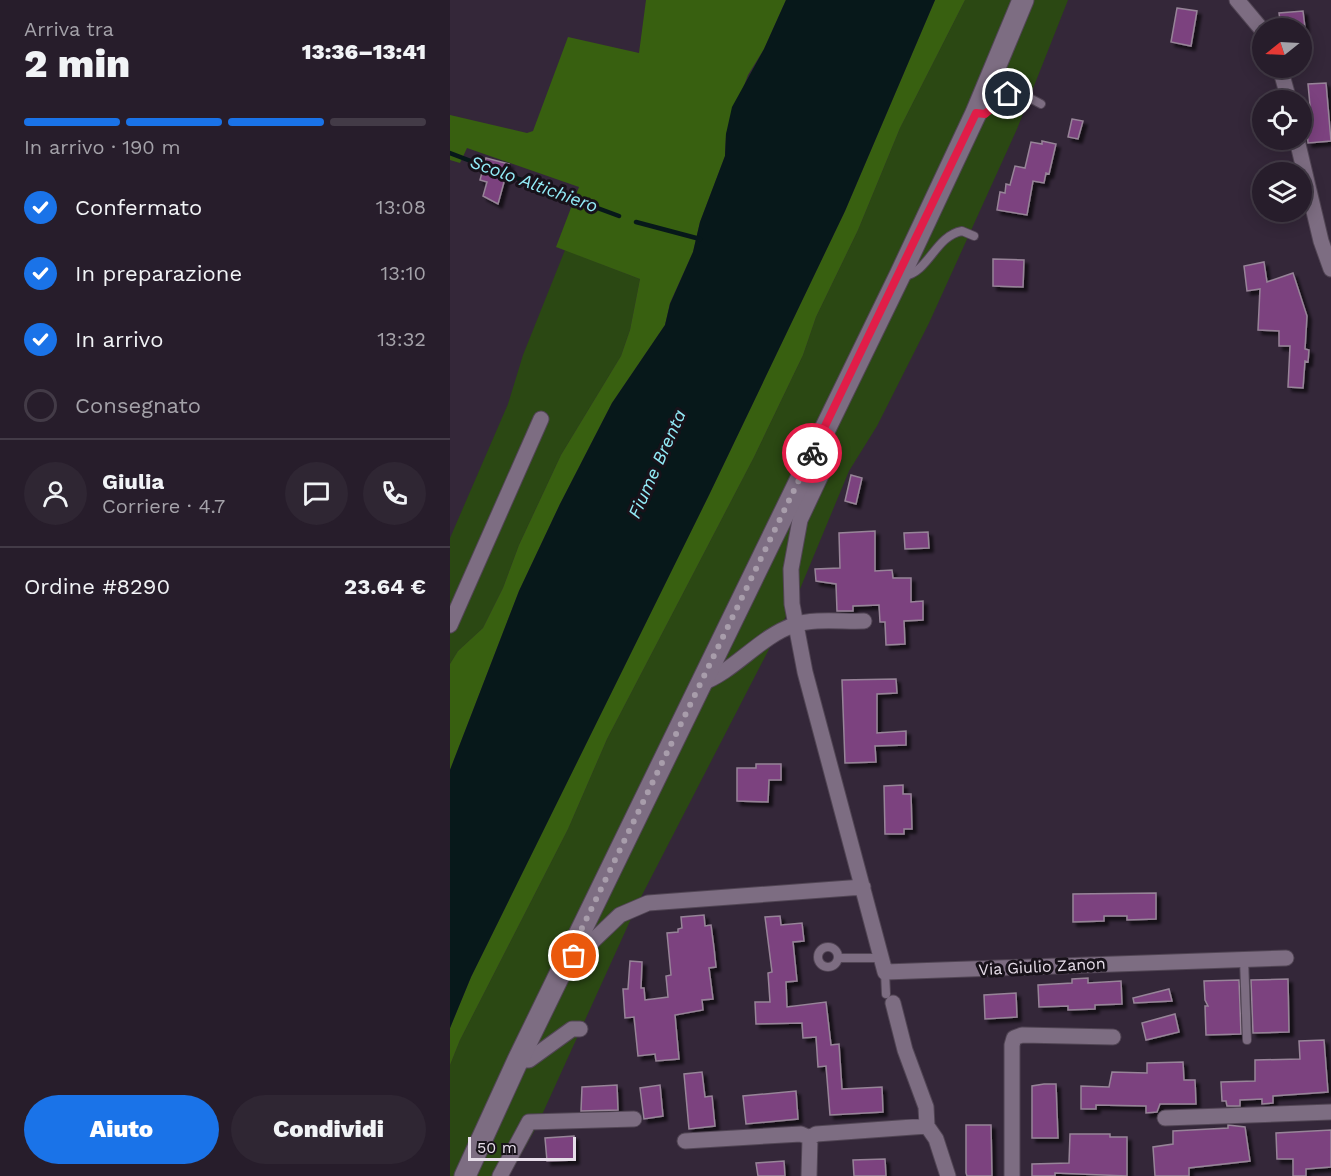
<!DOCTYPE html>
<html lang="it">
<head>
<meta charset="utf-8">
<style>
	:root { --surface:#271d2b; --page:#2f2633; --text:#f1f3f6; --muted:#a4a2a9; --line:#433b47; --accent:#1a73e8 }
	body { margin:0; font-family:"Work Sans",sans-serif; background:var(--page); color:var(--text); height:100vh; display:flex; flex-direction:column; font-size:22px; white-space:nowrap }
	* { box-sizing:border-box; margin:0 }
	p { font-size:20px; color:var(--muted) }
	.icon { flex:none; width:33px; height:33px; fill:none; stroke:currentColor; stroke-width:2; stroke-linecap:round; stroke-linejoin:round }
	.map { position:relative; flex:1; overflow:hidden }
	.details { display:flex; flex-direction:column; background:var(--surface); width:450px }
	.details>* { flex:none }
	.needle { width:39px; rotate:252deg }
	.fabs { position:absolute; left:802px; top:18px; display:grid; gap:12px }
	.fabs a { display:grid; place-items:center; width:60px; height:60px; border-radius:50%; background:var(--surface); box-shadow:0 3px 15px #0003,0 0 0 2px var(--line); font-size:30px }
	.scale { position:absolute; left:18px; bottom:15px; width:108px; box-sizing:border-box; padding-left:6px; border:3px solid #e6dde9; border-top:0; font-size:16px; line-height:21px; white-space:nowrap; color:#e6dde9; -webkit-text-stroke:4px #18121a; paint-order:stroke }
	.pin { position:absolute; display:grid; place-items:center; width:51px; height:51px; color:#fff; margin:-26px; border:3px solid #fff; border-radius:50%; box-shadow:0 2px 6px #0007 }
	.courier { position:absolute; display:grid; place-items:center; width:60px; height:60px; margin:-30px; border:4px solid #e11d48; border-radius:50%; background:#fff; color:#222; box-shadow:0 2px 8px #0007 }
	.summary em { font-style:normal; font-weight:800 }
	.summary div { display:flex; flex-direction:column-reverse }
	.summary { display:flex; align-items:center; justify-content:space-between; height:102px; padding:0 24px }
	h1 { font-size:39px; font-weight:800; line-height:45px }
	.bar { display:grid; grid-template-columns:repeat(4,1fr); gap:9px 6px; align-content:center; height:72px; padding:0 24px }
	.bar i { height:8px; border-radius:4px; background:var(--line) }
	.bar .active { background:var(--accent) }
	.bar p { grid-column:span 4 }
	.line { display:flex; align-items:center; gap:15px; padding:0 24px; border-top:2px solid var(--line) }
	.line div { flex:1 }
	.round { display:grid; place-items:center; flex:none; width:63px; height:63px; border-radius:32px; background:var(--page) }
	ol { padding:0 24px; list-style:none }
	li { display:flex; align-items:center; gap:18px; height:66px }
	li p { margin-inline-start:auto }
	li .icon { padding:6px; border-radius:50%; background:var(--accent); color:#fff; stroke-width:4 }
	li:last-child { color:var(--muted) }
	li i { width:33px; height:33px; border:3px solid var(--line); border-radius:50% }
	.action { display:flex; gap:12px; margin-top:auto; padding:12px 24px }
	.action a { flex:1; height:69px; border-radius:36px; background:var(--accent); color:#fff; font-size:24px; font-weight:800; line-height:69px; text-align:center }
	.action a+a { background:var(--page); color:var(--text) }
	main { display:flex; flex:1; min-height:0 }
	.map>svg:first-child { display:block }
	.green { fill:#2b4813 }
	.forest { fill:#386010 }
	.water { fill:#07181a }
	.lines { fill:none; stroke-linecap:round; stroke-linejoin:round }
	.stream { stroke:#07181a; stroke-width:4.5 }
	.building { fill:#7b427f; stroke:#978498; stroke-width:1.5; filter:url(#shadow) }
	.lane-casing { stroke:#514554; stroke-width:10 }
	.street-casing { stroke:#514554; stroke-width:17 }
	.secondary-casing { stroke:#514554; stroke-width:23 }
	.lane { stroke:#7d6d82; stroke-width:8 }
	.street { stroke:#7d6d82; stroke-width:15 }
	.secondary { stroke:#7d6d82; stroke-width:21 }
	.done { stroke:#a89dab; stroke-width:6; stroke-dasharray:0 10.8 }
	.route { stroke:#e11d48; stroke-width:8 }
	.labels { text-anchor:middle; stroke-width:6; stroke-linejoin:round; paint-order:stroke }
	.street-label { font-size:16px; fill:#e6dde9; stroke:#18121a }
	.water-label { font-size:18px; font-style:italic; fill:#93ecf8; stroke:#18121a }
</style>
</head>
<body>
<main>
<section class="details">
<div class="summary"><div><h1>2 min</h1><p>Arriva tra</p></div><em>13:36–13:41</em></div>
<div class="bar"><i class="active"></i><i class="active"></i><i class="active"></i><i></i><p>In arrivo · 190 m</p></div>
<ol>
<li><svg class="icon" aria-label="check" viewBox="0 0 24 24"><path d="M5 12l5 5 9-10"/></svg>Confermato<p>13:08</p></li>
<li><svg class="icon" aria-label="check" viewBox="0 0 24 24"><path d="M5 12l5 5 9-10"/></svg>In preparazione<p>13:10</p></li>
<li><svg class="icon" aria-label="check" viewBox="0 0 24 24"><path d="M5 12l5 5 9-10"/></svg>In arrivo<p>13:32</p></li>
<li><i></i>Consegnato</li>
</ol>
<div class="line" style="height:108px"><a class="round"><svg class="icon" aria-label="person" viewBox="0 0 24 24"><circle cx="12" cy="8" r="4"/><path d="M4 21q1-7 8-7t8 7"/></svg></a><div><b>Giulia</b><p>Corriere · 4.7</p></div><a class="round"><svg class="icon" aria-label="chat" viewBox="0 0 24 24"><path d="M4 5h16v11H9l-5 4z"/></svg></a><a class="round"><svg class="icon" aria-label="phone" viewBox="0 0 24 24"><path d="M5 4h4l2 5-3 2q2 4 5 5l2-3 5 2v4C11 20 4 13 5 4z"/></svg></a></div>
<div class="line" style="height:78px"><div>Ordine #8290</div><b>23.64 €</b></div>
<div class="action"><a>Aiuto</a><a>Condividi</a></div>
</section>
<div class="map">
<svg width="881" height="1176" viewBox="0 0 881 1176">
	<defs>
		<filter id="shadow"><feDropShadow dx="4" dy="4" stdDeviation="1.5" flood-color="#0009"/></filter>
	</defs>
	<rect width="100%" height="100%" fill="#342739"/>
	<path class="green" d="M515 0H618L567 129 479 323 427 426 399 471 350 589 190 899 86 1128 59 1176H0V1065L10 1040 118 829 157 739 304 457 353 355 366 317 408 230 450 128Z
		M115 250 190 279 180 330 171 356 111 455 69 545 53 588 33 628 8 651 0 664V538L58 404 73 355Z"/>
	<path class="forest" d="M196 0H336L314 49 298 75 276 134 275 156 250 222 243 252 220 303 215 325 162 403 110 504 69 591 0 770V664L8 651 33 628 53 588 69 545 111 455 171 356 180 330 190 279 106 247 129 187 17 148 10 163 0 160V115L77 133 83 131 118 37 189 53Z
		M485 0H515L450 128 408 230 366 317 353 355 304 457 157 739 118 829 10 1040 0 1065V1028L21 977 259 495 395 211Z"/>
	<path class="water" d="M336 0H485L395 211 259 495 21 977 0 1028V770L69 591 110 504 162 403 215 325 220 304 243 252 250 222 275 156 276 134 282 107 314 49Z"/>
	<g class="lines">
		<path class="stream" d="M0 153 39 168
			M53 173 169 216
			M186 222 250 239"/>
	</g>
	<path class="building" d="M727 8 747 11 741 46 721 42Z
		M853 11 855 28H831L829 13Z
		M876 83 881 141 858 143 856 117 861 116 858 84Z
		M622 119 633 121 628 139 618 137Z
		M592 141 606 144 599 174 596 173 594 183 583 181 577 215 547 210 550 192 555 193 556 184 560 185 565 166 575 168 581 142 592 144Z
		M36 158 59 164 48 204 33 196 37 182 30 180Z
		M543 259 574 260 573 287 543 286Z
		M814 262 817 282 843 273 857 316 855 349 859 350 858 362 855 361 853 388 838 387 840 346H829V331L808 330 810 289 797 291 794 266Z
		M401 475 412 478 406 504 395 501Z
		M425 531V571L442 570 443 578H461V602L473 601V620L454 621 455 644 436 645 435 622H430L429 605 403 606V611H387L386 584 366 581 365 569 390 568 389 533Z
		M478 532 479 548 455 549 454 533Z
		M446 679 447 693 427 694V733L456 731V745L425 746 426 762 395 763 392 680Z
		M306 764H331V780H319L318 802 287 801V768H306Z
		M453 785V794H461L462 829H454V834H435L434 786Z
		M706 893V919L677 920V916H654V921L623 922V894Z
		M254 915 255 926 261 925 264 948 266 967 259 968 263 999 252 1000 253 1010 225 1015 229 1059 206 1061 205 1054 188 1056 184 1017 175 1018 173 989H178L180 961 192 962 191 988H194L195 1000 218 997 216 976 221 975 217 933 228 932V929L232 928 231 917Z
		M330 916 331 925 352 923 354 941 343 942 347 981 336 982 337 1007 376 1002 381 1045 389 1044 392 1089 432 1087 433 1112 380 1115 376 1066 368 1067 366 1037 353 1038 352 1023 306 1024 305 1002H320L318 973 322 972 315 917Z
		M638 978V983L671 981 672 1004 645 1005V1009L618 1010V1006L589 1007 588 985 622 983V979Z
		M838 979 839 1032 803 1033 801 980Z
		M789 980 791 1034 756 1035 755 1006H758L755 1000 754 981Z
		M719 989 722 1001 684 1003 683 998Z
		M566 993 567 1017 535 1019 534 995Z
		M725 1014 729 1032 696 1040 692 1023Z
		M874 1040 878 1092 823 1096V1103L812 1104V1099L790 1100V1106H777L776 1101H772L771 1082 805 1081V1060L850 1059 849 1041Z
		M733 1062 734 1080H745L746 1104H710L707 1112 696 1113V1106L646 1105V1109H631V1086L659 1087 662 1072 697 1073V1063Z
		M252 1072 255 1097 262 1096 265 1126 239 1129 234 1074Z
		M594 1084H606L608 1138H582V1086Z
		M167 1085 168 1110 131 1111 132 1087Z
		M210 1085 213 1116 194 1119 190 1088Z
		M346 1091 348 1119 296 1124 293 1096Z
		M516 1125H541L542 1176H517L516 1173Z
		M778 1125 795 1127 800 1161 739 1168V1176H705L703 1147 723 1144V1131L778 1128Z
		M881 1130V1167L856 1169V1176H843V1159H827L826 1133Z
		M620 1134H660V1137H677V1176L605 1173V1176H582V1164L619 1163Z
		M124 1136 125 1160 97 1161 95 1138Z
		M435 1159 436 1176H404L403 1160Z
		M334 1161 335 1176H308L306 1163Z"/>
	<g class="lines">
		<defs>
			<path id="lane" d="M531 114 558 94 574 95 591 104
				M454 276C479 272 485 236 512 231L524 236
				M368 957a10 10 0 1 1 20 0a10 10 0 1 1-20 0Z
				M388 958H430
				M794 959 797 1040
				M435 972 436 994"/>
			<path id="street" d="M787 0 813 31
				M830 68 839 100
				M847 140 871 241 881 269
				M369 438 376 447 374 469 350 520 341 569 342 604 355 672 435 972 836 958
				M0 625 91 419
				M250 684C285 671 309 637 344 625 364 618 393 622 414 621
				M120 953 129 954 170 915 198 903 413 887
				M443 1003 455 1050 476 1107 477 1126
				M68 1060H79L122 1029H130
				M715 1118 881 1112
				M477 1126 486 1139 498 1176
				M235 1141 351 1134 360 1138
				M50 1176 79 1122 184 1119
				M359 1176 360 1138 366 1134 477 1126
				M562 1176V1045L564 1038 572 1035 663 1037"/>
			<path id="secondary" d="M15 1176 68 1060 450 275 526 113 573 0"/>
		</defs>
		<use href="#lane" class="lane-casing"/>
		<use href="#street" class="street-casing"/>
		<use href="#secondary" class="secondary-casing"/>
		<use href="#lane" class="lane"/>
		<use href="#street" class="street"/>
		<use href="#secondary" class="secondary"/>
	</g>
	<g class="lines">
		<path class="done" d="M124 956 120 953 362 453"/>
		<path class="route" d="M362 453 526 113 535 114 558 94"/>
	</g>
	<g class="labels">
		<g class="street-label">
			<text transform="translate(592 966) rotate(-3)" y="6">Via Giulio Zanon</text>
		</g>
		<g class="water-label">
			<text transform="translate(84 184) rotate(20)" y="6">Scolo Altichiero</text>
			<text transform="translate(207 464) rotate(-66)" y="6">Fiume Brenta</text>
		</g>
	</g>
</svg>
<div class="fabs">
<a><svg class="needle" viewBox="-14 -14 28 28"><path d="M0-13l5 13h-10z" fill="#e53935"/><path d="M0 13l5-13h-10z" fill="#a4a2a9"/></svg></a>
<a><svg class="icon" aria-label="locate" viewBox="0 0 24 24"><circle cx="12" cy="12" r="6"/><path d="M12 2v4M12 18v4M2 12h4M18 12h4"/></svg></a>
<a><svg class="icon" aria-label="layers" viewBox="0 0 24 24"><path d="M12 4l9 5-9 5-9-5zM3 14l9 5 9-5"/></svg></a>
</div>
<div class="scale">50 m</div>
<div class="pin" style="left:124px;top:956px;background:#ea580c"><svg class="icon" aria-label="bag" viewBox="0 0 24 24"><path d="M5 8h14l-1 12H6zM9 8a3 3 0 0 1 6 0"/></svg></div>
<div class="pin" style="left:558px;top:94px;background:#1f2937"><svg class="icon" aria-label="home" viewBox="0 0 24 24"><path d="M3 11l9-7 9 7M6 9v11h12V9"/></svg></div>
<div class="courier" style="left:362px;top:453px"><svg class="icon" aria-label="bike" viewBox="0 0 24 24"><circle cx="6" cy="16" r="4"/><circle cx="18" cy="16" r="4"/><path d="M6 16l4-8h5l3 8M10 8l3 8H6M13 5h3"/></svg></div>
</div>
</main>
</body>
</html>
